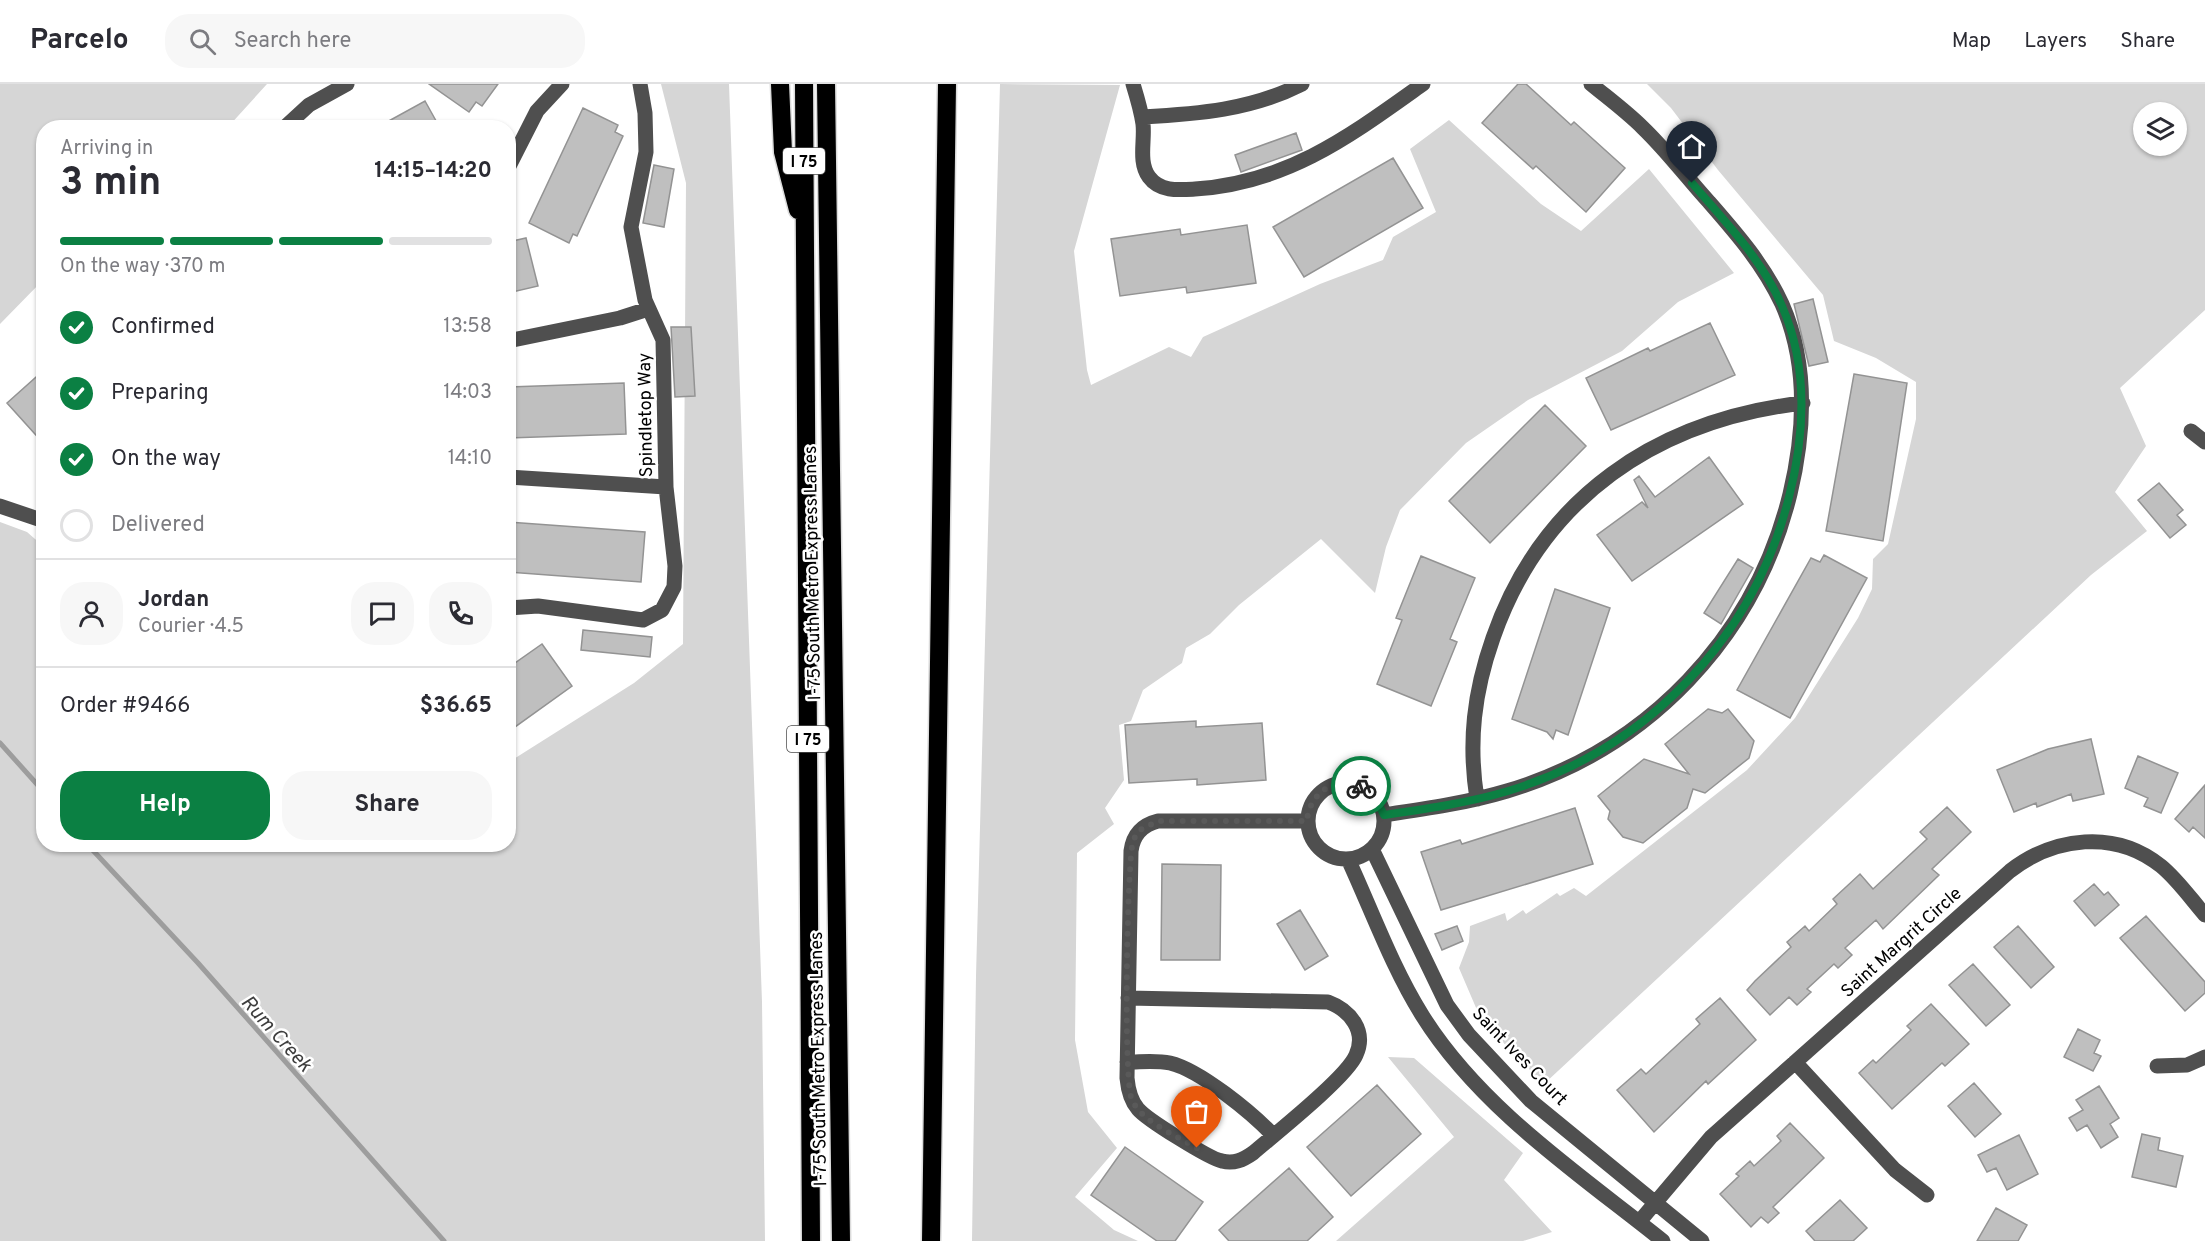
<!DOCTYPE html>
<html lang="en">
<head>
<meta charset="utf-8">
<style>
	:root { --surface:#fff; --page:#f7f7f7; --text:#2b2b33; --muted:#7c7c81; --line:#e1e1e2; --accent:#0b8043 }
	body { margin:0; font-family:Overpass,sans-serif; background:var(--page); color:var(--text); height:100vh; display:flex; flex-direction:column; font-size:22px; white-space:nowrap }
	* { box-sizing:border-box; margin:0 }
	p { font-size:20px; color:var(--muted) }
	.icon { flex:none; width:33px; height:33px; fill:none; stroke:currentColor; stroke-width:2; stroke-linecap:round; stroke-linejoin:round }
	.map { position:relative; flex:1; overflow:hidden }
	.sheet { position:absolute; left:36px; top:36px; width:480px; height:732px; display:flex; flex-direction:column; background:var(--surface); border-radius:24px; box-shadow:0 2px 4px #0004 }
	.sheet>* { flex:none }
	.fabs { position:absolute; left:2133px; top:18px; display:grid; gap:12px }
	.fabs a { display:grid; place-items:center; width:54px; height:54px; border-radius:50%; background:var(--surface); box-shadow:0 2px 4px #0004; font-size:30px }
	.pin { position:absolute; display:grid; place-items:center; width:51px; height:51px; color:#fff; margin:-62px -26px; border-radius:50% 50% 50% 0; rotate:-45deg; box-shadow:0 0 6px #0007 }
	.pin .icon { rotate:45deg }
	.courier { position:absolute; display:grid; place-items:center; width:60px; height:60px; margin:-30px; border:4px solid #0b8043; border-radius:50%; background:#fff; color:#222; box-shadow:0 2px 8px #0007 }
	.summary em { font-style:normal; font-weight:700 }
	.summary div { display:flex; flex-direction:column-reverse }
	.summary { display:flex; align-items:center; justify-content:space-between; height:102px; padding:0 24px }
	h1 { font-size:39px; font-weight:700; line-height:45px }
	.bar { display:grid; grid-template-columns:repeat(4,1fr); gap:9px 6px; align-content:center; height:72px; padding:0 24px }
	.bar i { height:8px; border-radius:4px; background:var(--line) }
	.bar .active { background:var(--accent) }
	.bar p { grid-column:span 4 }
	.line { display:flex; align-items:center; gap:15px; padding:0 24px; border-top:2px solid var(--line) }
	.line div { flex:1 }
	.round { display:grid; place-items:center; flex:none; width:63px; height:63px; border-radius:24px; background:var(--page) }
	ol { padding:0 24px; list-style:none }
	li { display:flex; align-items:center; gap:18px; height:66px }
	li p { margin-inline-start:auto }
	li .icon { padding:6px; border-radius:50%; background:var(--accent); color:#fff; stroke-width:4 }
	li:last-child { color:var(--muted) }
	li i { width:33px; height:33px; border:3px solid var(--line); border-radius:50% }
	.button { display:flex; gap:12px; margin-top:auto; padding:12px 24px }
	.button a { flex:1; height:69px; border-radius:24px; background:var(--accent); color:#fff; font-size:24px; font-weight:700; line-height:69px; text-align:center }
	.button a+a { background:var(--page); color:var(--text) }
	header { display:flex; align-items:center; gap:36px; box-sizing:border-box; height:84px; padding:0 30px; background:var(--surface); border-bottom:2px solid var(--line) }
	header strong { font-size:28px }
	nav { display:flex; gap:33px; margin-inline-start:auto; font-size:21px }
	.search { width:420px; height:54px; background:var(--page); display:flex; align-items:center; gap:15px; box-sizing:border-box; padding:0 21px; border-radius:24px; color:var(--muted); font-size:22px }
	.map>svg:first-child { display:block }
	.green { fill:#d6d6d6; fill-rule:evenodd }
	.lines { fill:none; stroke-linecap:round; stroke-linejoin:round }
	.stream { stroke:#9d9d9d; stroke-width:5 }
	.building { fill:#bfbfbf; stroke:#939393; stroke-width:1.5 }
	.highway-casing { stroke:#dbdbdb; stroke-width:21 }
	.minor { stroke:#4f4f4f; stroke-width:15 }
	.highway { stroke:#000; stroke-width:18 }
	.done { stroke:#595959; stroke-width:6; stroke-dasharray:0 10.8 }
	.route { stroke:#0b8043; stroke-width:8 }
	.labels { text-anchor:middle; stroke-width:5; stroke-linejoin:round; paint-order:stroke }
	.shield { fill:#fff; stroke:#4c4c4c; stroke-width:1.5 }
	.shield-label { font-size:16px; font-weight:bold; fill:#000 }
	.street-label { font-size:18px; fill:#000; stroke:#fff }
	.water-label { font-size:20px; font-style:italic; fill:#3e3e3e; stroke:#fff }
</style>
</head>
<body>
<header>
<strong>Parcelo</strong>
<div class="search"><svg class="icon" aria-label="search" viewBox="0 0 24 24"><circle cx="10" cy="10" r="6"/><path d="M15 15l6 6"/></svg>Search here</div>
<nav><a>Map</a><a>Layers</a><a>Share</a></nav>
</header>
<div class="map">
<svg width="2205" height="1157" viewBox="0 0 2205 1157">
	<rect width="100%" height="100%" fill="#fff"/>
	<path class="green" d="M0 0H267L228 43 44 44 43 196 0 240Z
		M661 0H729L762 918 765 1157H0V438L27 448 43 462 44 760H508L509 678 634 599 683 560 686 99Z
		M1000 0 1120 1 1074 167 1087 286 1091 301 1169 263 1191 273 1203 253 1320 200 1383 176 1393 153 1436 128 1410 65 1449 36 1541 120 1581 147 1649 85 1734 189 1678 218 1622 267 1528 316 1466 359 1400 426 1386 463 1375 509 1321 455 1239 521 1210 550 1186 564 1182 579 1143 606 1131 637 1119 641 1124 696 1105 724 1114 740 1077 769 1075 956 1088 1028 1117 1064 1075 1113 1114 1146 1138 1157H972L976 892Z
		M1647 0H2205V226L2120 304 2146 362 2115 408 2147 447 2091 491 1544 1000 1507 963 1477 926 1459 884 1469 858 1470 842 1505 829 1507 837 1523 826 1526 830 1557 809 1560 812 1574 804 1586 812 1747 686 1795 634 1858 534 1872 505 1873 475 1888 460 1916 335V298L1876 274 1834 257 1823 211 1718 86 1671 24ZM2176 28V62H2144V28Z
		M1388 973 1414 974 1523 1069 1504 1096 1552 1148 1523 1157H1336L1454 1053Z"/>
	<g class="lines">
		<path class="stream" d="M0 659 44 708
			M87 760 198 879 444 1157"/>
	</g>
	<path class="building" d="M429 0H498L482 22 476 18 469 28Z
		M1518 0H1526L1571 41 1574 38 1625 84 1586 128 1536 82 1533 85 1482 39Z
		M425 17 440 44H376Z
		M583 24 618 41 615 48 623 52 577 152 573 150 569 159 529 139Z
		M1296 49 1302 66 1241 88 1235 71Z
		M1393 74 1423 124 1304 193 1273 143Z
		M654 81 674 85 664 143 643 139Z
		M1247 141 1256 199 1187 209 1186 203 1120 212 1111 155 1180 145 1181 151Z
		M526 154 538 202 508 209V158Z
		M1813 215 1828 278 1809 282 1794 220Z
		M1710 239 1735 291 1611 346 1586 294 1648 264 1650 267Z
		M671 243H691L695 312 675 313Z
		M44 286V360L7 319Z
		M1854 290 1907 299 1883 457 1826 447Z
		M624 299 626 350 508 354V303Z
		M1545 321 1586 362 1490 459 1449 417Z
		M1709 373 1743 420 1632 497 1597 451 1642 418 1648 424 1634 396 1639 392 1655 413Z
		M2159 399 2183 426 2177 431 2186 441 2170 454 2138 416Z
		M508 438 645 448 641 498 508 488Z
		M1824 471 1867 494 1790 634 1737 606 1811 474 1820 478Z
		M1421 472 1475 494 1450 555 1457 558 1431 622 1377 600 1402 536 1396 534Z
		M1738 475 1753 484 1721 540 1704 529Z
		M1555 505 1610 524 1568 651 1556 646 1553 655 1547 648 1512 635Z
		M583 546 652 553 650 573 581 566Z
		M542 560 572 602 508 648V584Z
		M1708 625 1722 629 1728 625 1754 657 1749 674 1705 709 1693 705 1687 724 1643 759 1623 753 1608 735 1610 727 1598 712 1644 675 1689 690 1665 660Z
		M1196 637V643L1262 639 1266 696 1197 701V695L1129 699 1125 641Z
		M2091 655 2104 710 2073 717 2071 710 2037 723 2036 719 2014 728 1997 686 2048 665Z
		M2138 672 2178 689 2161 729 2144 722 2148 714 2125 704Z
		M2205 701V754L2193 743 2189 748 2175 735Z
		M1947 723 1971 748 1932 785 1939 791 1883 845 1876 836 1845 864 1852 871 1838 884 1834 880 1807 905 1811 908 1797 921 1789 913 1770 931 1747 906 1755 897 1791 863 1787 858 1805 842 1809 847 1837 820 1833 815 1860 790 1873 805 1927 755 1920 748Z
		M1575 724 1593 780 1441 826 1421 768 1460 756 1462 760Z
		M1162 780 1221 781 1220 876H1161Z
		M2094 800 2104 811 2108 808 2119 821 2095 842 2074 817Z
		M1300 826 1328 872 1305 886 1277 840Z
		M2146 832 2205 898V909L2185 927 2120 854Z
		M1457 842 1463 857 1442 866 1435 850Z
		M2018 842 2054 883 2031 904 1994 863Z
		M1973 880 2010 921 1986 942 1949 901Z
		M1720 914 1756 956 1708 1000 1706 997 1654 1048 1617 1006 1641 985 1646 990 1700 940 1696 935Z
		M1931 920 1969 960 1945 982 1942 979 1892 1025 1859 989 1873 976 1876 979 1911 946 1907 942Z
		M2078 945 2100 956 2094 969 2101 972 2093 987 2064 973Z
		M1974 999 2001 1030 1975 1053 1948 1022Z
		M1377 1001 1421 1050 1351 1112 1307 1063Z
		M2099 1002 2119 1034 2110 1040 2118 1053 2101 1064 2087 1041 2077 1047 2069 1034 2083 1026 2076 1016Z
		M1790 1039 1824 1074 1773 1123 1779 1129 1768 1139 1761 1133 1751 1143 1720 1110 1739 1092 1736 1090 1750 1077 1754 1082 1781 1057 1777 1052Z
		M2142 1050 2160 1054 2158 1066 2183 1072 2176 1103 2132 1093Z
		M2019 1051 2038 1090 2007 1106 1996 1084 1987 1088 1978 1071Z
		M1125 1063 1203 1118 1175 1157H1157L1091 1111Z
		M1289 1084 1333 1133 1307 1157H1229L1219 1146Z
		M1840 1116 1867 1144 1853 1157H1815L1806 1147Z
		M1996 1124 2027 1141 2018 1157H1977Z"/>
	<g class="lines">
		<defs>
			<path id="highway" d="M780 0 783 68 798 126
				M804 0 811 1157
				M826 0 841 1157
				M931 1157 947 0"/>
		</defs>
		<use href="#highway" class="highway-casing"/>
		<path class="minor" d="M1133 0C1137 13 1141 26 1143 40 1145 57 1138 78 1149 93 1160 108 1179 106 1195 105 1288 99 1350 52 1423 0
			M1142 33C1198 30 1251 26 1302 0
			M284 44 309 21 347 0
			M508 84 537 27 562 0
			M508 257 620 234 648 225
			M2191 347 2205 358
			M508 393 666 403
			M0 422 44 437
			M508 524 538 522 643 536 662 526 674 503 675 482 666 403 663 256 645 216 631 143 646 68 645 29 640 0
			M1308 737a38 38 0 1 1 76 0a38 38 0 1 1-76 0Z
			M1477 715C1468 658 1474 608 1493 554 1542 413 1657 336 1803 319
			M1384 731C1425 725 1467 719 1507 707 1648 665 1755 553 1790 410 1805 347 1809 281 1782 220 1764 181 1737 150 1709 118 1687 94 1667 67 1643 44 1627 28 1608 14 1591 0
			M1372 765 1447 921 1469 951 1531 1017 1702 1157
			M1348 775C1372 827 1392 883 1422 931 1480 1024 1578 1089 1663 1157
			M1128 914 1328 918C1350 926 1367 947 1356 971 1347 993 1275 1050 1253 1069 1243 1076 1234 1080 1222 1077 1210 1075 1146 1035 1138 1025 1130 1016 1128 1005 1127 994L1131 767C1133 751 1142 741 1158 737H1307
			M1127 978C1141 978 1156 976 1170 979 1200 986 1252 1029 1273 1051
			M1795 978 1895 1086 1927 1111
			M2157 982 2187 981 2205 973
			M1639 1138 1711 1053 2010 787C2054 753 2115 745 2161 782 2178 796 2191 815 2205 831"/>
		<use href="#highway" class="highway"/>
	</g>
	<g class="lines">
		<path class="done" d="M1197 1064C1177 1052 1142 1038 1132 1016 1123 998 1127 781 1133 756L1140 746 1158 737H1307C1309 709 1335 692 1361 702"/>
		<path class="route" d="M1361 702 1374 711 1384 731C1425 725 1468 719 1508 707 1647 665 1754 554 1789 413 1805 350 1809 284 1782 222 1762 175 1725 138 1692 99"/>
	</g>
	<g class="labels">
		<g class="shield">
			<rect x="783" y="64" width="42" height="26" rx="4.5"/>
			<rect x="787" y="642" width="42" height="26" rx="4.5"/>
		</g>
		<g class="shield-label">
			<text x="804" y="83">I 75</text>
			<text x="808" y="661">I 75</text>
		</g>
		<g class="street-label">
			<text transform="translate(645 331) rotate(-91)" y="6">Spindletop Way</text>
			<text transform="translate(812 489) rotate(-91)" y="6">I-75 South Metro Express Lanes</text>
			<text transform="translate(1901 858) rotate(-42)" y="6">Saint Margrit Circle</text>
			<text transform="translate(1520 972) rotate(46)" y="6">Saint Ives Court</text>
			<text transform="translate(818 975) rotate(-91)" y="6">I-75 South Metro Express Lanes</text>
		</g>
		<g class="water-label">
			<text transform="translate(277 949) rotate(48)" y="7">Rum Creek</text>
		</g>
	</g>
</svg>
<div class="fabs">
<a><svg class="icon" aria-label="layers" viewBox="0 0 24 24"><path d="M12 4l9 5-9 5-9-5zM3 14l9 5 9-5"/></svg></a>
</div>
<div class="pin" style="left:1197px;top:1064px;background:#ea580c"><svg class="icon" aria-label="bag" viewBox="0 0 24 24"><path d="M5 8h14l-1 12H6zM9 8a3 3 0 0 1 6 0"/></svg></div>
<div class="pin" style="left:1692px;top:99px;background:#1f2937"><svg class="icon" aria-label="home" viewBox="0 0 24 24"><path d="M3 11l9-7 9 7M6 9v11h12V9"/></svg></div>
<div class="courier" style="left:1361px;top:702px"><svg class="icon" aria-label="bike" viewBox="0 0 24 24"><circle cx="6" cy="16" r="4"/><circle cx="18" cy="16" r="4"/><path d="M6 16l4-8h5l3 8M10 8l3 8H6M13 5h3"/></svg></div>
<section class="sheet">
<div class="summary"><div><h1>3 min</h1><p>Arriving in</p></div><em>14:15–14:20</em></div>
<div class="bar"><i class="active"></i><i class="active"></i><i class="active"></i><i></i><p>On the way · 370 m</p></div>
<ol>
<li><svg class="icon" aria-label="check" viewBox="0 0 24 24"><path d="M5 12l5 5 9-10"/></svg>Confirmed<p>13:58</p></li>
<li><svg class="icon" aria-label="check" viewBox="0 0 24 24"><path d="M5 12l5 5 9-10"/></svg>Preparing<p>14:03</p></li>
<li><svg class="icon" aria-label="check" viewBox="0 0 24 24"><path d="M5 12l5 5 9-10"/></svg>On the way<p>14:10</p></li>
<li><i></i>Delivered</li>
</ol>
<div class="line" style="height:108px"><a class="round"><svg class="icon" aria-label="person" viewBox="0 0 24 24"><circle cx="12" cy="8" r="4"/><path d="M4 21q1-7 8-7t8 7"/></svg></a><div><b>Jordan</b><p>Courier · 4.5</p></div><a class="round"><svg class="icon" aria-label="chat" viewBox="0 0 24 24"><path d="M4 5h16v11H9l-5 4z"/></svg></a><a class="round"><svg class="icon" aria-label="phone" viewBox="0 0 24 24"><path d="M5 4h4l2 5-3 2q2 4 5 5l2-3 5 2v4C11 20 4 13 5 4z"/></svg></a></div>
<div class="line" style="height:78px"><div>Order #9466</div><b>$36.65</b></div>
<div class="button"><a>Help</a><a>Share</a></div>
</section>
</div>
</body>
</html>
